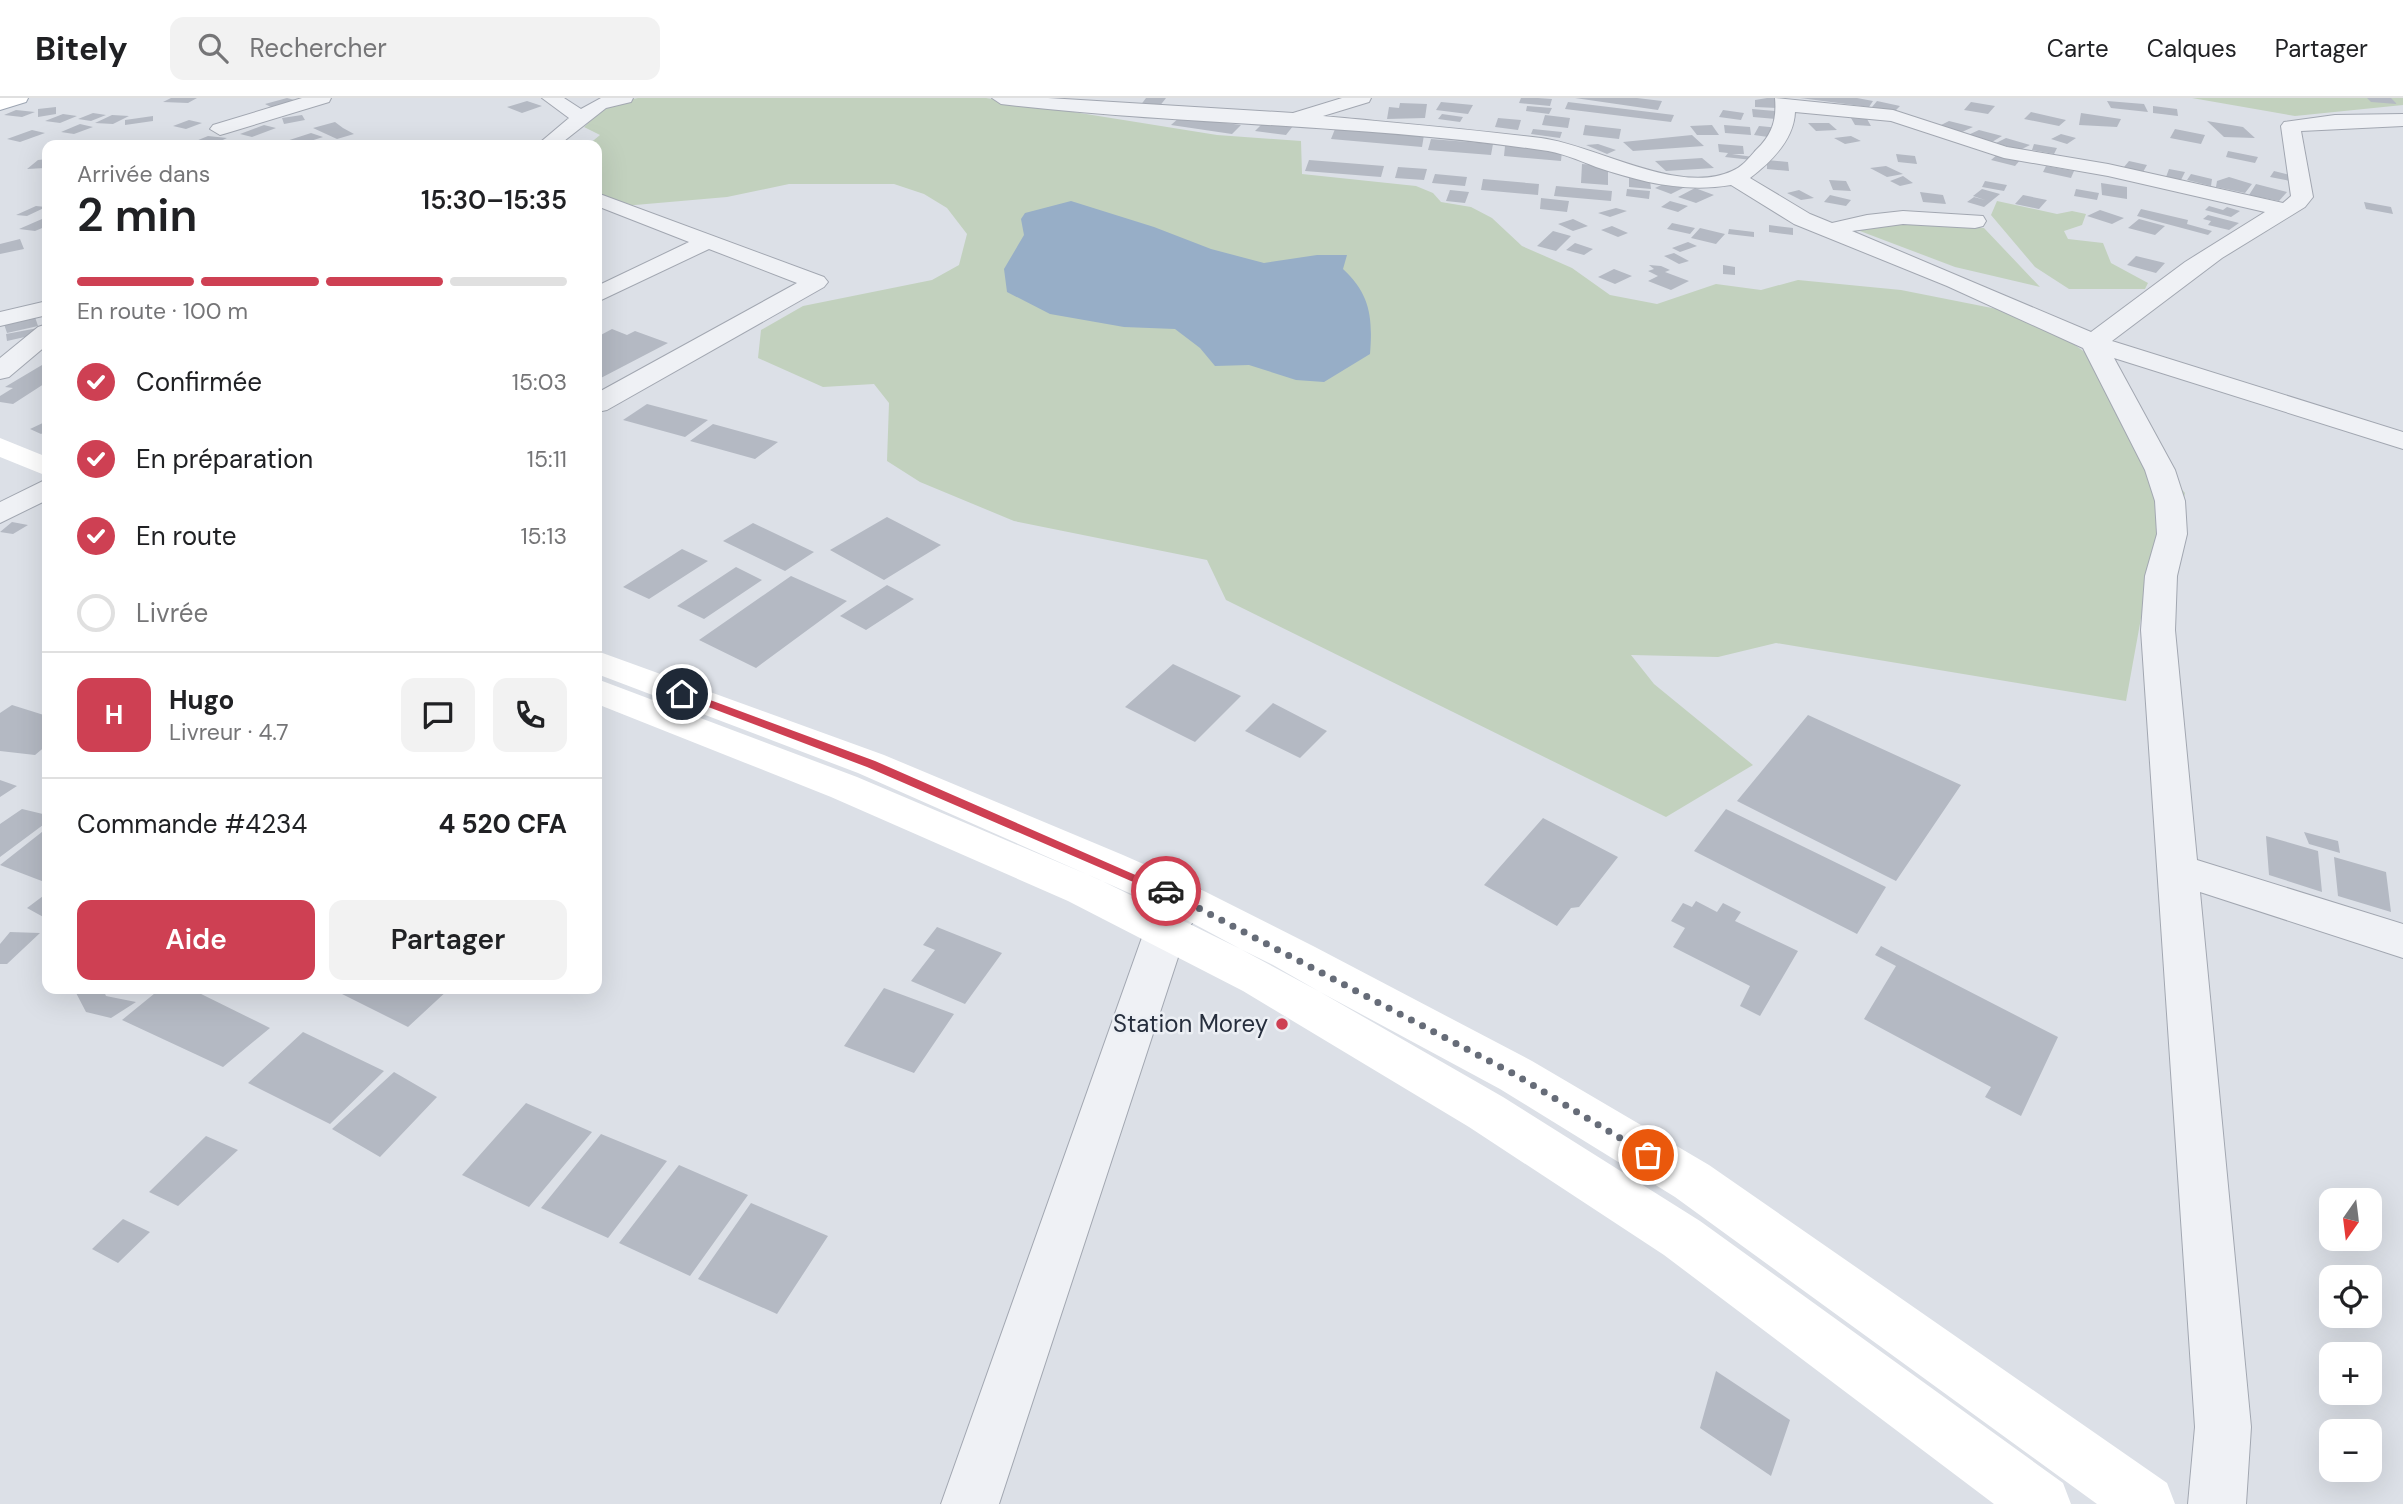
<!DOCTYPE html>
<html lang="fr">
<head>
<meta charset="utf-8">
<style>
	:root { --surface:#fff; --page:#f2f2f2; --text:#202124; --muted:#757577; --line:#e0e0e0; --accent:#ce4053 }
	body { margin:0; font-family:"DM Sans",sans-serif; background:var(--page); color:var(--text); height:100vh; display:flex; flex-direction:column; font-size:26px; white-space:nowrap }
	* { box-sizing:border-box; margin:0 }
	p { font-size:23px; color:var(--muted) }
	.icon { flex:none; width:38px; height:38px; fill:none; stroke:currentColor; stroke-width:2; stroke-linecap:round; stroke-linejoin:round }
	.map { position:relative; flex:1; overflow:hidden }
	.sheet { position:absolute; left:42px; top:42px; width:560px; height:854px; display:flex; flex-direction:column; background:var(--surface); border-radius:14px; box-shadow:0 7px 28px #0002 }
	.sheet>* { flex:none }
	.needle { width:46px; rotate:194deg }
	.tools { position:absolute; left:2319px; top:1090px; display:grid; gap:14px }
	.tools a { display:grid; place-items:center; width:63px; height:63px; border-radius:14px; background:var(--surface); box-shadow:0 7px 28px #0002; font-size:35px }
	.pin { position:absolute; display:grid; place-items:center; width:60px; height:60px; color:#fff; margin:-30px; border:4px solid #fff; border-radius:50%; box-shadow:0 2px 7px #0007 }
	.courier { position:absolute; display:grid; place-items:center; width:70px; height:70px; margin:-35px; border:5px solid #ce4053; border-radius:50%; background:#fff; color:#222; box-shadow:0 2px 9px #0007 }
	.summary em { font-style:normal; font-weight:600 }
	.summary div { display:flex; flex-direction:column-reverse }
	.summary { display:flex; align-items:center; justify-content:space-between; height:119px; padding:0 35px }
	h1 { font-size:46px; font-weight:600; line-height:52px }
	.bar { display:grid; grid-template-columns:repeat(4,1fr); gap:10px 7px; align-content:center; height:84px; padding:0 35px }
	.bar i { height:9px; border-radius:5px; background:var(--line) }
	.bar .on { background:var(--accent) }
	.bar p { grid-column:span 4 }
	.line { display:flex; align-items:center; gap:18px; padding:0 35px; border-top:2px solid var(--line) }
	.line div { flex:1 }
	.round { display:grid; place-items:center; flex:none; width:74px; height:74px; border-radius:14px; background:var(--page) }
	ol { padding:0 35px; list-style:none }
	li { display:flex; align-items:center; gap:21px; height:77px }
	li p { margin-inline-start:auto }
	li .icon { padding:7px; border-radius:50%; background:var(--accent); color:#fff; stroke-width:4 }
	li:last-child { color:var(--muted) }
	li i { width:38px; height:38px; border:4px solid var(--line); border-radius:50% }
	.action { display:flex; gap:14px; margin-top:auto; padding:14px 35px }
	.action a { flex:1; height:80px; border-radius:14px; background:var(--accent); color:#fff; font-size:28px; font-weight:600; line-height:80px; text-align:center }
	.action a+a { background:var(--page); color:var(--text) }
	header { display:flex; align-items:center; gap:42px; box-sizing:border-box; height:98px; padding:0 35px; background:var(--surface); border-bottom:2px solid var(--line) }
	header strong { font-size:33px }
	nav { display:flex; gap:38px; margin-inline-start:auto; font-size:24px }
	.search { width:490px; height:63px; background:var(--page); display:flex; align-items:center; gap:18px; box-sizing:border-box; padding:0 24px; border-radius:14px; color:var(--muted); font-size:26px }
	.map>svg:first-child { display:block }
	.green { fill:#c2d1be }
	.water { fill:#97aec7 }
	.building { fill:#b4b9c3 }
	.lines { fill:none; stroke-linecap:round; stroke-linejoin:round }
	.street-casing { stroke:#a2a7b1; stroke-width:2 }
	.primary-casing { stroke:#9ca5b2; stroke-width:2 }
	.street { fill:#eff1f5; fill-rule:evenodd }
	.secondary { fill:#fff; fill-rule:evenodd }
	.primary { fill:#fff; fill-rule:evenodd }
	.route { fill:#ce4053 }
	.done { stroke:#666c78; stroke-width:7; stroke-dasharray:0 12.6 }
	.poi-dot { fill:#ce4053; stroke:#eceff4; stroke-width:2.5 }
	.labels { text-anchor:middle; stroke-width:5; stroke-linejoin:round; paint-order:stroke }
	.poi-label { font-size:24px; fill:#262e3d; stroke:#eceff4; text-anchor:end }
</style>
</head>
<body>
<header>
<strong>Bitely</strong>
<div class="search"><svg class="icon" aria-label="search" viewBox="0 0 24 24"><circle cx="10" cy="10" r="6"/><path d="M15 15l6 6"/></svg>Rechercher</div>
<nav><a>Carte</a><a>Calques</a><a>Partager</a></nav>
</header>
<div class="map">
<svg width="2403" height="1406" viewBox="0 0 2403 1406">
	<rect width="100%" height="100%" fill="#dce0e7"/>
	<path class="green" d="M638 0H986L1217 37 1301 43 1302 76 1416 88 1433 95 1441 104 1471 109 1492 120 1522 148 1572 170 1610 197 1657 206 1716 186 1761 192 1798 182 1901 192 2007 213 2057 234 2097 263 2123 325 2185 395 2176 435 2143 509 2126 603 1776 545 1718 559 1631 557 1654 586 1753 667 1666 719 1226 502 1207 462 1014 423 920 384 887 363 889 305 874 286 823 289 758 260 761 232 803 208 932 182 959 167 967 136 947 110 924 96 894 86H789L727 99 612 109 597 104V47H588L600 37 584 29 609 6Z
		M2192 0H2403V7L2295 18Z
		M1997 103 2057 116 2072 113 2086 116 2082 127 2064 133 2068 141 2103 145 2111 165 2148 185 2145 191H2069L2035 169 1991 117Z
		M1912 124 1984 130 2040 189 1955 169 1852 130Z"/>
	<path class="water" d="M1071 103 1154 129 1211 151 1264 165 1317 157H1347L1343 171C1370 196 1373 219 1370 256L1324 284 1296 282 1249 267 1215 268 1200 250 1175 231 1124 229 1050 216 1007 194 1004 171 1024 137 1021 121 1025 115Z"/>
	<path class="building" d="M171 0H197L188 5 163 4Z
		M287 0 302 4 275 11 265 6Z
		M1146 0H1166L1159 9 1140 8Z
		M1521 0H1538L1552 1 1550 8 1519 5Z
		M1575 0H1637L1662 3 1658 12Z
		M1767 0H1777V10L1755 9V2Z
		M1800 0H1857L1873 3 1869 9Z
		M2367 0H2391L2397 6 2371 4Z
		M527 3 542 8 522 15 507 9Z
		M1877 3 1900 8 1894 14 1872 9Z
		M2107 3 2144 6 2148 14 2111 10Z
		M1441 4 1473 7 1468 16 1436 12Z
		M1568 4 1674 17 1671 24 1565 11Z
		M1971 4 1995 8 1988 16 1964 12Z
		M1400 5 1427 6 1425 20 1387 21 1389 9 1399 10Z
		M1527 8 1552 10 1549 16 1526 13Z
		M2153 8 2177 11 2178 18 2153 15Z
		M56 9V16L38 19V11Z
		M1752 11 1775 13 1776 21 1753 19Z
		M16 12 35 14 22 19 4 17Z
		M1723 12 1744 15 1741 22 1719 19Z
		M2031 14 2066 22 2059 28 2024 21Z
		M93 15 106 17 91 23 78 21Z
		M2081 15 2121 21 2117 29 2079 27Z
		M63 16 77 18 60 25 45 23Z
		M1442 16 1463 19 1460 24 1438 21Z
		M112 17 129 18 113 26 95 25Z
		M302 17 305 22 284 26 282 20Z
		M1545 17 1570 20 1568 30 1542 27Z
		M153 18V23L125 27V22Z
		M1180 19 1241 27 1232 36 1171 27Z
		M1498 20 1521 22 1518 32 1495 29Z
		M1851 20 1867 21 1871 28 1855 27Z
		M189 22 202 25 186 31 173 28Z
		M1949 23 1973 29 1962 34 1939 28Z
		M2207 23 2243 29 2255 40 2224 39Z
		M335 24 343 30 354 36 337 41 313 30Z
		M1263 25 1293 28 1286 37 1255 33Z
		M1808 25H1829L1837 32 1816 33Z
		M80 26 93 29 74 36 61 34Z
		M264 27 276 30 252 39 240 36Z
		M1585 27 1621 31 1619 41 1583 37Z
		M1712 27 1719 37H1697L1690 28Z
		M1724 27 1750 29 1751 37 1725 35Z
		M1759 28 1780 30 1775 40 1754 37Z
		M1335 31 1424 37 1422 49 1331 41Z
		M1533 31 1562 34 1560 40 1531 36Z
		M2175 31 2205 37 2201 46 2170 40Z
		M32 32 45 35 20 44 7 41Z
		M1979 32 2002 38 1992 44 1968 37Z
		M311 35 323 39 298 47H274Z
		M2061 36 2076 40 2067 46 2051 41Z
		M1692 37 1704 48 1633 53 1623 44Z
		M208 38 227 40 212 47 191 45Z
		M1851 38 1861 43 1845 46 1834 40Z
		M2006 40 2030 47 2020 52 1996 45Z
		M1431 41 1493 46 1491 57 1428 52Z
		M1598 46 1616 52 1607 56 1586 47Z
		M1718 46 1743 48 1744 56H1732L1753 59 1752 62 1725 59 1728 55 1719 54Z
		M2034 46 2057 50 2054 56 2032 52Z
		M1505 48 1562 53 1561 63 1504 58Z
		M2228 53 2258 59 2255 65 2226 59Z
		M1896 56 1915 58 1917 66 1898 64Z
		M1998 56 2021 61 2015 68 1991 62Z
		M1702 60 1714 70 1666 73 1655 63Z
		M47 61 45 70 27 71 38 62Z
		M1309 62 1384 68 1381 79 1305 73Z
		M1767 62 1788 64 1789 73 1767 71Z
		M2129 63 2147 67 2143 74 2124 69Z
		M1582 66 1608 68V87L1581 85Z
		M1886 68 1903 76 1887 79 1870 70Z
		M2046 68 2074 73 2071 80 2043 74Z
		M1398 69 1427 71 1424 82 1395 80Z
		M2169 71 2185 74 2181 82 2166 79Z
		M2274 73 2294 78 2290 83 2270 79Z
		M1435 76 1467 79 1465 88 1432 85Z
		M2191 76 2212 81 2211 88 2187 82Z
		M1903 78 1913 85 1900 88 1890 83Z
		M2229 79 2252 86 2245 95 2216 89 2217 83Z
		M1629 80 1650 82 1651 91 1629 89Z
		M1483 81 1539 86 1538 97 1481 92Z
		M1672 82 1689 87 1671 96 1655 90Z
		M1829 82 1846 83 1851 93 1833 92Z
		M1985 83 2007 87 2004 93 1982 89Z
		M2101 85 2127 89V101L2102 97Z
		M2256 86 2287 94 2279 103 2249 97Z
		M1556 88 1612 93 1611 103 1554 98Z
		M1695 90 1714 97 1696 105 1678 99Z
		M1627 91 1650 93 1649 101 1626 98Z
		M1982 91 2000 96 1984 109 1967 104 1974 99 1985 102 1973 98Z
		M2076 91 2099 95 2097 102 2074 98Z
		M1450 92 1469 94 1465 105 1446 103Z
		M1799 92 1814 100 1801 102 1787 95Z
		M1920 94 1943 97 1946 106 1923 104Z
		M1830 97 1851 102 1846 108 1824 104Z
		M2023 97 2047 102 2039 111 2015 106Z
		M1541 100 1569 103 1567 114 1540 111Z
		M1670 103 1688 108 1678 114 1661 109Z
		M2364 104 2391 109 2393 116 2366 111Z
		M36 108 46 109 27 118 16 117Z
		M2209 108 2223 112 2227 109 2240 113 2231 119 2205 112Z
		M1616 110 1627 113 1610 119 1598 115Z
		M2141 111 2188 122 2187 126 2212 133 2208 137 2137 118Z
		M2100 112 2124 120 2112 126 2087 118Z
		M2208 117 2239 125 2229 132 2208 127 2211 123 2203 121Z
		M42 121H47V128L35 133 19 131Z
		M1573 121 1588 128 1573 133 1558 126Z
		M2139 121 2165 128 2155 137 2128 130Z
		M1672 125 1695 130 1690 136 1667 131Z
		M1769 127 1793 130V137L1769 134Z
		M1612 128 1628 135 1618 139 1601 132Z
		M1700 130 1725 136 1716 146 1691 140Z
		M1729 131 1754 134V139L1728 136Z
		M1553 133 1571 138 1556 153 1537 148Z
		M20 141 24 151 0 156V146Z
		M1688 144 1697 148 1680 154 1672 150Z
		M1575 145 1593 151 1584 157 1566 152Z
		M1674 155 1689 163 1679 166 1664 158Z
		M2136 158 2165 165 2156 175 2127 167Z
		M1649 167 1661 168 1670 172 1665 174 1689 183 1671 192 1648 183 1658 178 1648 173 1654 171Z
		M1723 167 1735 169V177L1723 176Z
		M1614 171 1632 178 1615 186 1598 179Z
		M35 219 38 228 7 235 4 226Z
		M38 230V236L7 243 6 236Z
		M612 231 627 237 635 233 668 245 597 282V239Z
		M42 267H47V284L13 306 0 304V298L13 290 5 289Z
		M647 306 708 322 685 339 623 322Z
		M47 323V333L41 336 30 331Z
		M713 326 778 344 755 361 690 343Z
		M887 419 941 447 884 482 830 452Z
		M12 424 28 427 13 436 0 434Z
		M753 425 814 454 785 473 723 443Z
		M682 451 708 463 649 501 623 489Z
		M736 469 762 482 704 521 677 508Z
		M791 478 847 503 756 570 699 542Z
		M887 487 914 501 866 532 840 518Z
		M1173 566 1241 598 1195 644 1125 609Z
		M1273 605 1327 633 1300 660 1245 633Z
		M12 607 47 618V647L35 657 0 653V615Z
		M1808 617 1961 687 1896 783 1737 703Z
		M0 682 17 688 0 699Z
		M22 711 47 717V724L0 759V726Z
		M1726 711 1886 789 1857 836 1694 753Z
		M1543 720 1618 759 1579 809 1571 810 1557 828 1484 787Z
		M47 730V785L0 767Z
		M2304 734 2338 743 2340 755 2309 746Z
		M2266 738 2318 753 2322 794 2269 777Z
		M2334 759 2386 774 2391 814 2338 798Z
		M47 795V821L27 810Z
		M1696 803 1717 814 1723 805 1741 814 1735 823 1798 853 1760 918 1740 908 1750 888 1673 849 1685 830 1671 823 1683 805 1692 809Z
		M937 829 1002 855 965 906 911 883 935 852 923 847Z
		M10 834 40 835 7 866H0V846Z
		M1881 848 2058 939 2021 1018 1985 999 1991 989 1864 921 1896 868 1875 857Z
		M884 890 954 916 914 975 844 948Z
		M74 891H103L106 898 136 904 111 920 86 914Z
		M160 891H191L270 930 223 969 122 922Z
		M345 891H449L408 929 340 895Z
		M303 934 384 973 330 1026 248 985Z
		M394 974 437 999 380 1059 332 1031Z
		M526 1005 592 1034 529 1109 462 1077Z
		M601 1036 667 1063 608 1140 541 1110Z
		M206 1038 238 1052 178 1108 149 1094Z
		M679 1067 748 1097 690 1178 619 1145Z
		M751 1105 828 1138 777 1216 698 1181Z
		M123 1121 150 1134 118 1165 92 1151Z
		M1716 1273 1790 1322 1771 1378 1700 1330Z"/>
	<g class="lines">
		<defs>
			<path id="street" d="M302 0H331L329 4 227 35 220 37 210 31 213 27Z
				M542 0H564L581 11 601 0H633L631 4 606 10 559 47H537L569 20Z
				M992 0H1048L1293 15 1342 0H1371L1369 4 1323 18C1396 25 1468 31 1541 40 1595 47 1679 98 1732 73 1742 69 1749 60 1756 52 1772 37 1777 22 1775 0L1893 12 2007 49 2108 66 2283 105 2291 98 2281 28 2284 24 2335 17 2403 16V28L2301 33 2313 99 2305 109 2222 160 2112 243 2403 334V351L2114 260 2175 372 2185 403 2187 436 2177 478 2175 532 2197 762 2403 826V860L2200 794 2251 1329 2246 1406H2188L2195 1329 2141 532 2145 478 2157 436 2155 403 2145 372 2083 250 1947 188 1794 126 1731 87C1684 95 1641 84 1596 69 1578 62 1560 54 1541 52 1362 26 1180 27 1001 6ZM1795 14 1891 23 2004 60 2108 78 2265 114 2185 164 2091 234 1852 133 1903 126 1975 130 1983 128 1986 123 1983 118 1903 113 1867 117 1832 125 1810 116 1750 80C1771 64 1794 42 1795 14Z
				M597 95 824 179 828 184 824 189 607 312 597 314V295L797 185 709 151 597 204V188L689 144 597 108Z
				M47 203V217L0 228V214Z
				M47 226V247L9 279 0 281V260L38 229Z
				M47 381V402L0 425V404Z
				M1185 786 1200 791 1206 802 1186 835 999 1406H941L1145 831 1170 791Z"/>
			<path id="primary" d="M0 0H28L26 4 0 12Z"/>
		</defs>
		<use href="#street" class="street-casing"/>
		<use href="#primary" class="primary-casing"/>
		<use href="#street" class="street"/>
		<path class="secondary" d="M0 340 47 359V378L0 359Z
			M597 553 884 657 1123 757 1200 791 1315 849 1532 963 1709 1067 2167 1385 2175 1406H2097L1675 1099 1500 991 1170 813 858 675 597 576Z
			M597 581 857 679 1098 781 1273 867 1503 999 1700 1123 2063 1385 2071 1406H1994L1664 1157 1469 1029 1243 893 1068 803 831 699 597 606Z"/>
		<use href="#primary" class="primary"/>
	</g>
	<path class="route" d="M679 593H686L875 663 1172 793 1166 798 1161 796 867 669 679 598Z"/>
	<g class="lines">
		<path class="done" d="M1166 793 1516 977 1648 1057"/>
	</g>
	<circle class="poi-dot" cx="1282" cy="926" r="7"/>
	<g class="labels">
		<g class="poi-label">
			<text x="1268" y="934">Station Morey</text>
		</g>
	</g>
</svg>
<div class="tools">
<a><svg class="needle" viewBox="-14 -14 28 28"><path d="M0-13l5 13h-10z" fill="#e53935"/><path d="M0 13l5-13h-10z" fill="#757577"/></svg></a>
<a><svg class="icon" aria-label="locate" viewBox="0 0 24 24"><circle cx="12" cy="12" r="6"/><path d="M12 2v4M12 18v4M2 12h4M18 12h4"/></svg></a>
<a>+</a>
<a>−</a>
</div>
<div class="pin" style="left:1648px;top:1057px;background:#ea580c"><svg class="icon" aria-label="bag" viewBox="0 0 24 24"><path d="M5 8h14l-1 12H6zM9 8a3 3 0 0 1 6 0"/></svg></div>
<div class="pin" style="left:682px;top:596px;background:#1f2937"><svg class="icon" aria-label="home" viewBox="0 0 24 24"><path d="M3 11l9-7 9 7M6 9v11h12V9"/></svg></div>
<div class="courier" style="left:1166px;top:793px"><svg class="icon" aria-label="car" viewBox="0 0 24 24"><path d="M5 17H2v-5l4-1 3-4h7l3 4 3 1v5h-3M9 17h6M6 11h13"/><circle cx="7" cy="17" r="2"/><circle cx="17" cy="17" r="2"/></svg></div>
<section class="sheet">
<div class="summary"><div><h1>2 min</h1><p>Arrivée dans</p></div><em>15:30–15:35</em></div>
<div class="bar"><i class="on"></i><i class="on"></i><i class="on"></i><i></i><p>En route · 100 m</p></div>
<ol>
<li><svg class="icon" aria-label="check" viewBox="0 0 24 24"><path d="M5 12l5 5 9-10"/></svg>Confirmée<p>15:03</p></li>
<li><svg class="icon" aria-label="check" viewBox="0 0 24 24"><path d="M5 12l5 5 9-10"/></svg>En préparation<p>15:11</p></li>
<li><svg class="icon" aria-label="check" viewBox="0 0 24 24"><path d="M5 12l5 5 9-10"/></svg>En route<p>15:13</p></li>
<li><i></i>Livrée</li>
</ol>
<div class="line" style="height:126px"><b class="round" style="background:var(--accent);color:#fff">H</b><div><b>Hugo</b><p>Livreur · 4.7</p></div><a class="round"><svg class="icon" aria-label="chat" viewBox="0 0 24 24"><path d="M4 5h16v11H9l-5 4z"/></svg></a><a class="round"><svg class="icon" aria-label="phone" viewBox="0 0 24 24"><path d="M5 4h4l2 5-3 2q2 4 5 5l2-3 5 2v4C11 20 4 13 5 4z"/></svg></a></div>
<div class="line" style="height:91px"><div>Commande #4234</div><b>4 520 CFA</b></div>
<div class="action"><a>Aide</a><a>Partager</a></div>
</section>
</div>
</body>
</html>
